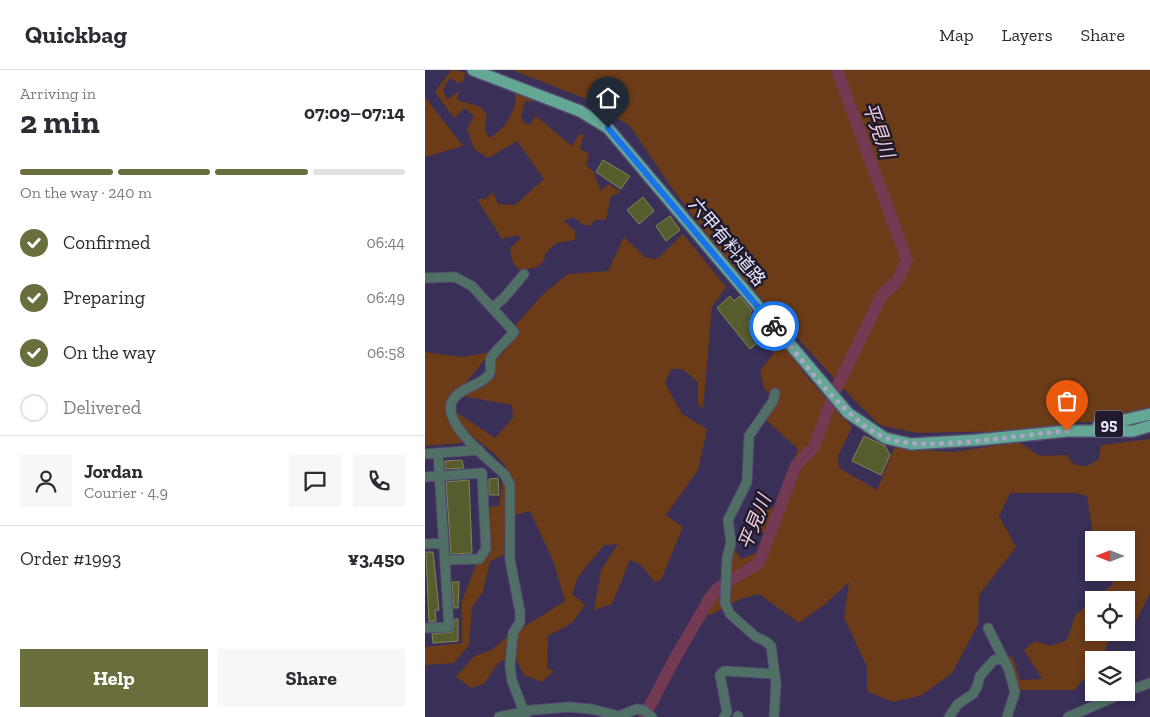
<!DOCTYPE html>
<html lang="en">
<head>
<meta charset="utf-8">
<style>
	:root { --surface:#fff; --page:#f7f7f7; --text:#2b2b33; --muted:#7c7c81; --line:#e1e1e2; --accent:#6a6e3c }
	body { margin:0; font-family:"Zilla Slab","Noto Sans JP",serif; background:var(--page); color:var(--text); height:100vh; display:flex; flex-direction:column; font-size:19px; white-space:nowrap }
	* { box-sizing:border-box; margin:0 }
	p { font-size:16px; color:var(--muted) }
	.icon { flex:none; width:28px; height:28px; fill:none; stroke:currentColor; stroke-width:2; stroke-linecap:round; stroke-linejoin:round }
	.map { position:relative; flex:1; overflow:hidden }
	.details { display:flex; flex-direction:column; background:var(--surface); width:425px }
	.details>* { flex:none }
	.needle { width:32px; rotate:270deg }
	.tools { position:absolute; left:660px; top:461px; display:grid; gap:10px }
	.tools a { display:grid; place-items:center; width:50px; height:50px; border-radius:0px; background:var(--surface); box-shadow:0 2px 8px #0003; font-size:25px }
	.pin { position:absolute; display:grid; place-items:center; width:42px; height:42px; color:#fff; margin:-51px -21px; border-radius:50% 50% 50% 0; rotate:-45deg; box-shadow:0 0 5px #0007 }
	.pin .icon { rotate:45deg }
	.courier { position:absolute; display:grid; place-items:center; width:50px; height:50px; margin:-25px; border:4px solid #1a73e8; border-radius:50%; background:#fff; color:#222; box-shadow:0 1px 6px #0007 }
	.overview em { font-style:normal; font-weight:800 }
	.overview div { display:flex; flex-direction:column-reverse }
	.overview { display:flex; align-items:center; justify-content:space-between; height:85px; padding:0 20px }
	h1 { font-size:32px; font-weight:800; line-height:38px }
	.bar { display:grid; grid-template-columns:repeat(4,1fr); gap:8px 5px; align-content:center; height:60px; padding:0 20px }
	.bar i { height:6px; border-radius:4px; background:var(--line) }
	.bar .active { background:var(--accent) }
	.bar p { grid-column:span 4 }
	.line { display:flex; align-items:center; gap:12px; padding:0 20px; border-top:1px solid var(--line) }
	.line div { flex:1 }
	.round { display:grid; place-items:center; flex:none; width:52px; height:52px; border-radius:0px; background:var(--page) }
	ol { padding:0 20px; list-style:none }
	li { display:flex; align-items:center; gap:15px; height:55px }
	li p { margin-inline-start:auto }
	li .icon { padding:5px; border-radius:50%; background:var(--accent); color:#fff; stroke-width:4 }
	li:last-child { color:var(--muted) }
	li i { width:28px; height:28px; border:2px solid var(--line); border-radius:50% }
	.button { display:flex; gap:10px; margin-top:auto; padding:10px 20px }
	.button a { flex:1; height:58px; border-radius:0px; background:var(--accent); color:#fff; font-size:20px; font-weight:800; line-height:58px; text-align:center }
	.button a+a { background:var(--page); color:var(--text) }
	header { display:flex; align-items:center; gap:30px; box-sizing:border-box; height:70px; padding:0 25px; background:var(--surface); border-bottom:1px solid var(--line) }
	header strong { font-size:24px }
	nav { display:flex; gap:28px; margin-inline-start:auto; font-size:18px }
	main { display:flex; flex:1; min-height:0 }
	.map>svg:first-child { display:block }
	.green { fill:#6c3c18 }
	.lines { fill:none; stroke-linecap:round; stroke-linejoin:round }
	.river { stroke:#743a53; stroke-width:12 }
	.building { fill:#575c2d; stroke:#818656 }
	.minor-casing { stroke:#554c72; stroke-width:11 }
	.major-casing { stroke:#554c72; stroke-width:14 }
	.minor { stroke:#507066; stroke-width:9 }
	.major { stroke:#63a794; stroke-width:11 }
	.done { stroke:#aba5c3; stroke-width:5; stroke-dasharray:0 9 }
	.route { stroke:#1a73e8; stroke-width:6 }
	.labels { text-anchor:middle; stroke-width:5; stroke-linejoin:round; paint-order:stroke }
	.shield { fill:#1f1b2d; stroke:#aca8bf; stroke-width:1 }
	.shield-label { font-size:16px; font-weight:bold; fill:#e8e4fd }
	.street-label { font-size:18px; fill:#e8e4fd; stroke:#1f1b2d }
	.water-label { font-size:19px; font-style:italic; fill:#f4cedc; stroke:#1f1b2d }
</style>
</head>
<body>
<header>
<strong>Quickbag</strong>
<nav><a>Map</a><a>Layers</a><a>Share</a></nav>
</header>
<main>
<section class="details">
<div class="overview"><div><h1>2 min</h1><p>Arriving in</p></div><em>07:09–07:14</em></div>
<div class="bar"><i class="active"></i><i class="active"></i><i class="active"></i><i></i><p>On the way · 240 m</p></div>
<ol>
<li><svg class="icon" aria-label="check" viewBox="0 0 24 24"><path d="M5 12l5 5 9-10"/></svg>Confirmed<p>06:44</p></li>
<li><svg class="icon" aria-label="check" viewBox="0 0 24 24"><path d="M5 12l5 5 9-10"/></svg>Preparing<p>06:49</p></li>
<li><svg class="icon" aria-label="check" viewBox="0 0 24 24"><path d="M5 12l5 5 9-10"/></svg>On the way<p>06:58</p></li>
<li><i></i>Delivered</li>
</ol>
<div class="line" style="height:90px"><a class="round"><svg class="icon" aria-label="person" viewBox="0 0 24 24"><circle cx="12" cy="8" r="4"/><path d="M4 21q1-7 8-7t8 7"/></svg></a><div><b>Jordan</b><p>Courier · 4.9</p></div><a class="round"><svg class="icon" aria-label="chat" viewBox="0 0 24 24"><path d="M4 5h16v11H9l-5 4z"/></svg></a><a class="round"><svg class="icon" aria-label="phone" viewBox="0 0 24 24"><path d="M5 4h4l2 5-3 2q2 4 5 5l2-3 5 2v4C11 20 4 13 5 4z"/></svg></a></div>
<div class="line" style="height:65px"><div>Order #1993</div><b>¥3,450</b></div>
<div class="button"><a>Help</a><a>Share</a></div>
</section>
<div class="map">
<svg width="725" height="647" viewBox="0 0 725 647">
	<rect width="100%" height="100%" fill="#392f57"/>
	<path class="green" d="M26 0 40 2 39 11 34 13 25 8 18 20 22 30 34 21 32 30 56 37 62 46 60 58 64 68C79 60 93 40 90 22L108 28 107 32 100 31 96 47 98 52 104 55 111 46 147 76 154 64 159 65 155 79 164 84 161 95 168 101 176 121 183 114 196 122 186 126 181 150H170L165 156 157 154 148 147 139 151 150 161V170L131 173 120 184 119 190 112 197 95 200 88 193 85 178 96 168 92 165 77 169 52 129H60L68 122 73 134 90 135 119 109 92 71 63 88 49 79 42 59 49 46 39 38 29 48 10 22Z
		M87 0H725V341L685 352H654L595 361 492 363 455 355 430 331 304 193 246 117 205 56 164 30Z
		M0 27 38 76 0 87Z
		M258 164 301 217 287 237 278 339 273 334V312L257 299H246L240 313 257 344 282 359 273 400 241 445 258 457 236 510 230 512 215 494 205 490 187 534 169 540 176 500 193 474 179 475 153 507 147 524 160 535 147 553 123 566 122 598 129 601 117 612 99 605 88 583 92 561 140 531 129 493 105 441 90 445C89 429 90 409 80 396 65 374 39 368 31 342L70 368 88 348 87 335 37 326 48 319 57 318 70 307 71 290 89 270V257L118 224 143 204 183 201 199 167 221 188 232 189Z
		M350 263 382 307 427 357 413 386 414 398 452 420 470 376 494 380 529 382 593 372 615 386 642 385 649 395 662 396 674 389 676 375 725 369V523L710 553 701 559V530H669V562L697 563 683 572 676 589 669 590V598L649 620H591L583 588 587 585 595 610 617 609 599 580 610 571 626 576 642 570 650 546 688 514 685 503 701 502V470H669V485L664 480 667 458 662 426 651 423H585L574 446 591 477 554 525 553 554 527 603 497 625 468 632 442 621V597L419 547 424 512 400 534 374 553 334 524 315 529 286 545 273 540 278 526 302 510 307 476 316 489 334 482 341 464 324 456 332 435 350 439 373 379 341 350 352 333 339 318 335 301 348 284 344 269Z
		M0 282 36 287 66 282 30 326 23 342 37 367 36 373 0 376Z
		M78 407 81 416 79 485 65 491 58 522 47 537 44 575 29 593 0 595V577L37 573V531L52 492 64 479 65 437 74 436Z
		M84 565 81 589 73 593 59 614 46 618 31 607 48 587 68 579Z"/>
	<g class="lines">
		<path class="river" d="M411 319 457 225 472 211 482 190 412 0
			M219 647 249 590 285 528 293 518 334 493 371 395 389 377 406 331"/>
	</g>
	<path class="building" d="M178 90 205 106 196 119 171 102Z
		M218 127 229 141 214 154 202 140Z
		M245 146 255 160 241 171 231 156Z
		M305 226 309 231 315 226 327 241 325 243 328 248 322 254 336 270 325 279 292 238Z
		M439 366 460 376 465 385 456 405 427 391Z
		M37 390 39 398 20 399V391Z
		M73 408 74 425H64V409Z
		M44 410 47 483 26 484 21 412Z
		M1 482H8L14 540H10L11 551 4 552Z
		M27 512H34L33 538H29Z
		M30 549H33V571L8 573 7 564 28 562Z"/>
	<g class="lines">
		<defs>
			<path id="minor" d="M0 208 30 207 47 216 89 262C84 269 69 281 66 288 64 294 68 301 63 306 54 316 36 317 28 330 14 352 65 390 80 405L85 415V490L95 542V552L88 563 85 596 87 611 101 647
				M67 238 79 228 99 204
				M0 384 54 380
				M0 407 57 403 61 479 54 489 20 490
				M0 474 19 473
				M0 558 24 557 13 383
				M563 558 584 600 590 622 582 647
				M701 622 725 613
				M313 646V647
				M74 647 107 640 144 637 166 639 194 646 212 639 218 640 227 647
				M299 647 302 642 295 605 299 601 350 604
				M349 647 351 614 346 576 340 571 331 567 305 544 300 533 302 488 306 473 303 450 322 412 324 366 348 331 350 323
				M524 647 533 634 548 624 552 617 555 606 569 590 578 589
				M643 647 701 622"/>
			<path id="major" d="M48 0 155 41 183 58 423 343 460 368 486 374 552 370 642 361H708L725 356
				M673 356 725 344"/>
		</defs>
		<use href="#minor" class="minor-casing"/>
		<use href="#major" class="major-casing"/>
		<use href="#minor" class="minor"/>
		<use href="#major" class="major"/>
	</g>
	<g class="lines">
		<path class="done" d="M349 256C376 288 423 354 461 368 502 383 595 364 642 361"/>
		<path class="route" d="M183 58 349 256"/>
	</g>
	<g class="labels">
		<rect class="shield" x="670" y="340.5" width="28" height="27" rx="4"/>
		<g class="shield-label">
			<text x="684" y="360">95</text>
		</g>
		<g class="street-label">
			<text transform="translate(302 172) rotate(50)" y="6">六甲有料道路</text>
		</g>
		<g class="water-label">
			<text transform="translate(454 60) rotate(70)" y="7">平見川</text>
			<text transform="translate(329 452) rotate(-68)" y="7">平見川</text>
		</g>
	</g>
</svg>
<div class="tools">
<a><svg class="needle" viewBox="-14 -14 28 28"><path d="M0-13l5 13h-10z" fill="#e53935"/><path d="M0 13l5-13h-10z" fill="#7c7c81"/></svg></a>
<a><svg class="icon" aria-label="locate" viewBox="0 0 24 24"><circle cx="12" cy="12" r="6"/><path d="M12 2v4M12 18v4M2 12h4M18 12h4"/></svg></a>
<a><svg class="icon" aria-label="layers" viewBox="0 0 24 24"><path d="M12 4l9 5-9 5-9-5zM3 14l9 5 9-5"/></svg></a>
</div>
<div class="pin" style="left:642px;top:361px;background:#ea580c"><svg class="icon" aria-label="bag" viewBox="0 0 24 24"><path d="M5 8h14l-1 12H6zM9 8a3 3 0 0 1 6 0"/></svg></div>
<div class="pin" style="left:183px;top:58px;background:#1f2937"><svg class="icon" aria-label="home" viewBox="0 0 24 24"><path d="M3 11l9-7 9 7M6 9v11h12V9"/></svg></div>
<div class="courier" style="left:349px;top:256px"><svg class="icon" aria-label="bike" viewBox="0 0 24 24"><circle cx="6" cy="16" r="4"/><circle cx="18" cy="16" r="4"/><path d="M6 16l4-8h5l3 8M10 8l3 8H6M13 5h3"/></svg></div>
</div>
</main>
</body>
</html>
